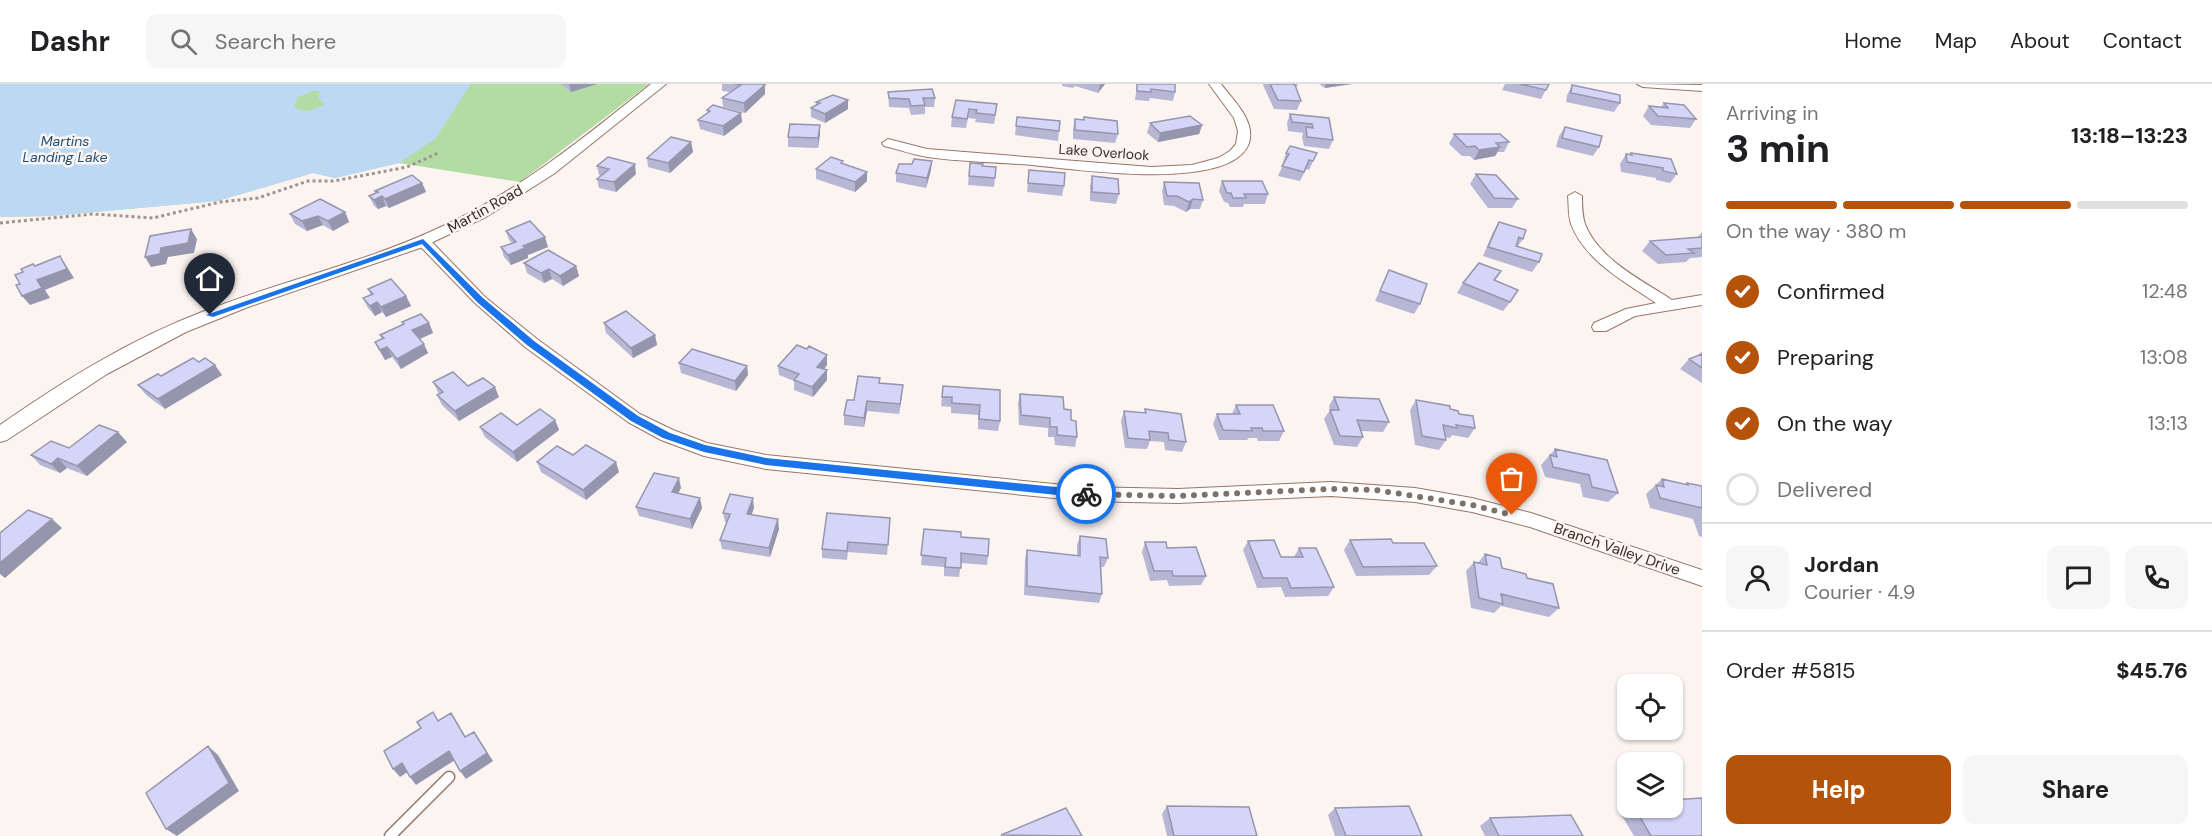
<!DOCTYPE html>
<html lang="en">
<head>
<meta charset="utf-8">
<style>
	:root { --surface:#fff; --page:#f6f6f6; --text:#202124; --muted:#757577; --line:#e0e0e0; --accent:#b45309 }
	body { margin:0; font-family:"DM Sans",sans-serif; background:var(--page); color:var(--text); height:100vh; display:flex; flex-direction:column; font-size:22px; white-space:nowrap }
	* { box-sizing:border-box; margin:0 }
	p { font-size:20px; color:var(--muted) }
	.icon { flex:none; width:33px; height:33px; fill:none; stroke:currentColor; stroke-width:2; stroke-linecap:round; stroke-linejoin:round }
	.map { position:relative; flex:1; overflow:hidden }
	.details { display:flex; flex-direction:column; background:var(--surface); width:510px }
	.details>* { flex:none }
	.controls { position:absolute; left:1617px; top:590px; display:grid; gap:12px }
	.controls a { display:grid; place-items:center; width:66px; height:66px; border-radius:12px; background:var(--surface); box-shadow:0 2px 4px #0004; font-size:30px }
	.pin { position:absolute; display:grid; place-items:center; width:51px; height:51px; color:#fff; margin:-62px -26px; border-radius:50% 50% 50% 0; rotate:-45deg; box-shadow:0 0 6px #0007 }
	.pin .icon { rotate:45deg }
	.courier { position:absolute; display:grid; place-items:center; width:60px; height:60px; margin:-30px; border:4px solid #1a73e8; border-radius:50%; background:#fff; color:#222; box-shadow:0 2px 8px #0007 }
	.overview em { font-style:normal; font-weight:700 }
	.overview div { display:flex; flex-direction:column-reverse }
	.overview { display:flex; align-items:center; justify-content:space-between; height:102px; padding:0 24px }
	h1 { font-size:39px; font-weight:700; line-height:45px }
	.bar { display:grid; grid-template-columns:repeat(4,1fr); gap:9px 6px; align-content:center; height:72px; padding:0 24px }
	.bar i { height:8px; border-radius:4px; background:var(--line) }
	.bar .active { background:var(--accent) }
	.bar p { grid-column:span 4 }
	.line { display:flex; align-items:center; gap:15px; padding:0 24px; border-top:2px solid var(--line) }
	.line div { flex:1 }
	.round { display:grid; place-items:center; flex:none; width:63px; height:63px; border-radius:12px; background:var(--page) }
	ol { padding:0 24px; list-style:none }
	li { display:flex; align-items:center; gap:18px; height:66px }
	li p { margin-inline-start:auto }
	li .icon { padding:6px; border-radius:50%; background:var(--accent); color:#fff; stroke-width:4 }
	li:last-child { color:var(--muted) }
	li i { width:33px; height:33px; border:3px solid var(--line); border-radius:50% }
	.action { display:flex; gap:12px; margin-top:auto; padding:12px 24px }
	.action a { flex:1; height:69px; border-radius:12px; background:var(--accent); color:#fff; font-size:24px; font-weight:700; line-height:69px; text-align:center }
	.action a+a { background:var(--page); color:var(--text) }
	header { display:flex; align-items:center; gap:36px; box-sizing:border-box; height:84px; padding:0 30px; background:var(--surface); border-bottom:2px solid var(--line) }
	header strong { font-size:28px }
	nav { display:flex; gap:33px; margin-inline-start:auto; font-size:21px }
	.search { width:420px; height:54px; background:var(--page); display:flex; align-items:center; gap:15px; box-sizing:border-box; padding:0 21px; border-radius:12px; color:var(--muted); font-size:22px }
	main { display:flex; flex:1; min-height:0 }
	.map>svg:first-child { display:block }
	.green { fill:#b2dca4 }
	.water { fill:#bdd8f3; fill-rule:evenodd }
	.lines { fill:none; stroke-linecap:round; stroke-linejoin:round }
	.service-casing { stroke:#987567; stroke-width:13 }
	.minor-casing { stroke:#987567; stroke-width:2 }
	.tertiary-casing { stroke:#987567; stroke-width:2 }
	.path { stroke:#9f9490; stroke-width:3; stroke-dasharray:3 3; stroke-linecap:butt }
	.service { stroke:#fff; stroke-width:10 }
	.minor { fill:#fff; fill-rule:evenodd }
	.tertiary { fill:#fff; fill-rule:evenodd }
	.wall { fill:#b7b7d5 }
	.shaded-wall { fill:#9595ae }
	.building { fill:#d5d5f8; stroke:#9595ae; stroke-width:1.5 }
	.route { fill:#1a73e8 }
	.done { stroke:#7d716c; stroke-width:6; stroke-dasharray:0 10.8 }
	.labels { text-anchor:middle; stroke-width:5; stroke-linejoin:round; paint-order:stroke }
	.far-water-label { font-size:14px; font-style:italic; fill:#1e4e7a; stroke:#fcf4f1 }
	.far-street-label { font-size:14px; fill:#392b25; stroke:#fcf4f1 }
	.street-label { font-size:15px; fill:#392b25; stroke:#fcf4f1 }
</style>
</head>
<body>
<header>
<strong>Dashr</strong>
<div class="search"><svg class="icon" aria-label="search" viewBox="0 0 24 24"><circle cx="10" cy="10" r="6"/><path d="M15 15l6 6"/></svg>Search here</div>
<nav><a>Home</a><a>Map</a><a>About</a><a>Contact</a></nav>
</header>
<main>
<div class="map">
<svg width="1702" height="752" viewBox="0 0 1702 752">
	<rect width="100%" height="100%" fill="#fcf4f1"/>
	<path class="green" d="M0 0H649L520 98 399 79 335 94 313 89 217 117 50 132 0 133Z"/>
	<path class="water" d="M0 0H471L435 55 399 79 335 94 313 89 217 117 50 132 0 133ZM313 7H320L318 14 325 20C315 26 305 30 294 23L298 13Z"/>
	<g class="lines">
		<defs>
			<path id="service" d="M390 752 449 693"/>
			<path id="minor" d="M1209 0H1221C1233 16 1256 37 1249 59 1232 109 1073 85 1032 81 997 78 962 78 928 73 913 71 898 65 884 62L882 59 888 55 927 65 1151 83 1192 81 1218 74 1230 67 1236 60 1238 47 1234 34Z
				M1637 0 1702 1V7L1643 3Z
				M1575 108 1582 112C1582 121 1582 131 1585 140 1599 176 1642 196 1672 216L1702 211V221L1635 232 1606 247H1594L1592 243 1594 239 1626 225 1656 219C1625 198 1585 177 1571 140 1568 131 1569 121 1568 112Z
				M423 153 428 154 485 213 537 255 640 330 673 346 707 359 766 371 1084 403 1178 405 1331 398 1415 404 1472 414 1531 429 1702 486V502L1530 443 1472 428 1415 418 1331 412 1178 419 1084 417 766 385 704 372 661 356 628 338 525 263 475 219 418 160 416 157Z"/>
			<path id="tertiary" d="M651 0H666L555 89 486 133 420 164 248 223 186 248 107 290 7 356 0 358V341C63 297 129 256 202 228 281 197 364 179 441 143 519 107 585 53 651 0Z"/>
		</defs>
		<use href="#service" class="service-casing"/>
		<use href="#minor" class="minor-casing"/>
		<use href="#tertiary" class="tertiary-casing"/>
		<path class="path" d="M0 139 93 130 153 134 220 118 258 114 308 97H334L407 83 438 69"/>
		<use href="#service" class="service"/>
		<use href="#minor" class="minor"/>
		<use href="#tertiary" class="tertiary"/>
	</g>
	<path class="wall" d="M561 0H597L571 8Z
		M722 0H761L765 10 745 29 723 23 722 14 731 8 722 7Z
		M1062 0H1105L1098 9 1075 2 1073 4 1062 2Z
		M1137 0H1175V8L1173 17 1150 14 1149 17 1135 16Z
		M1263 0H1298L1296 4 1301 17 1297 26 1274 25 1263 1Z
		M1319 0H1352L1325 4Z
		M1505 0H1549L1541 15 1502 6Z
		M1572 1 1620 19 1614 28 1566 18 1567 11Z
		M888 8 935 14 934 23H925V30L911 31 909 24 889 23Z
		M848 16V25L825 39 811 33V24L816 21V18Z
		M956 16 996 29 994 40 975 38 976 35 968 34 966 44 951 43 952 33Z
		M1664 19 1696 35 1690 44 1651 41 1643 32 1649 22 1661 23Z
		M707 26 741 29 742 38 724 52 700 45 698 36 707 29Z
		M1290 30 1329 34 1333 56 1329 65 1304 62 1302 53 1303 49 1288 47 1287 39Z
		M1017 33 1059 47 1058 57 1015 51Z
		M1084 33 1118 50 1115 59 1073 55V45L1075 35 1083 36Z
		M1150 39 1202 41 1199 50 1158 58 1147 49Z
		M1565 43 1599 63 1593 72 1556 63 1559 52Z
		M820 50 818 64 788 63V53Z
		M1454 50 1509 58 1504 68H1498L1495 72 1474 76 1470 72H1462L1449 60Z
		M691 58 693 68 670 89 648 83 647 74Z
		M1286 69H1317L1309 86 1306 85 1300 97 1278 92 1284 79 1283 78Z
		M1631 69 1677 90 1670 99 1656 96V94L1621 88 1620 80 1626 70 1630 71Z
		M970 79 982 82 995 94 994 103 968 101Z
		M843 80 867 97 855 108 816 95V85Z
		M912 80 931 86 926 104 896 98V89Z
		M597 82 636 90 616 108 599 104 597 95 601 92 599 91Z
		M1029 86 1064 102 1062 112 1027 108Z
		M1476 90 1518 115 1512 124H1488L1470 100Z
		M1092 92 1119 110 1116 120 1090 117V102Z
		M1222 97 1268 110 1265 120H1244L1243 123H1230L1228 119 1224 118 1219 107Z
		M1164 98 1203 116 1200 125H1190L1186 128 1174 122 1164 121 1162 107Z
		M422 99 426 108 389 124 386 122 378 125 374 122 369 112 376 109 375 107Z
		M345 128 349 138 333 147 323 141 307 147 295 140 290 130Z
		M1499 138 1523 155 1518 162 1539 178 1532 188 1483 172 1493 148Z
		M506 147 548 163 528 171V174L511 181 504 173 501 163 512 159 509 156Z
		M1702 148V173L1690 174 1686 178 1658 180 1642 167 1650 157 1698 153Z
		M524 179 576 182 579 192 563 202 552 195 544 199 527 189Z
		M1389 186 1420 220 1414 230 1375 217Z
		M1501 187 1495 197 1512 216 1503 227 1457 209 1463 199Z
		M368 205 406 212 411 222 386 233 382 228 375 232 368 224 363 214 371 211Z
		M402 238 429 239 433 249 420 255 428 269 401 285 392 273 385 276 380 268 375 258 382 255 380 251 403 241Z
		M604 239 655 251 657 261 633 274 606 249Z
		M1702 267V299L1680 285 1689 275 1698 272Z
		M679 279 747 282 748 291 736 307 681 289Z
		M827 281 824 285 827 296 813 313 794 306V297L779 291 778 282Z
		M222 291 165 325 146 311 138 301 161 292Z
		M880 294 879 299 902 311 899 330 867 327 864 343 844 341V331L854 316Z
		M433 298 468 302 499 313 459 337 442 321 437 311 439 310Z
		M943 302 1000 306V337L998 347 978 345V331L951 329V323L941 322Z
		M1020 310 1064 325 1071 336 1077 353 1075 363 1055 361 1054 353H1048V344L1019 341 1018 319Z
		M1334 313 1389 338 1383 348 1361 347 1363 353 1357 363 1334 361 1324 335 1330 326 1329 322Z
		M1416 316 1450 325 1459 330 1475 344 1468 354 1452 351 1450 354 1445 353 1446 356 1439 366 1415 361 1410 326Z
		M1236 321 1284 347 1279 357H1258L1257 354H1249L1247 356H1219L1213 340 1217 330H1232Z
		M1145 325 1186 358 1182 368 1165 366 1164 358 1150 357 1147 365 1125 364 1121 337 1124 327 1144 329Z
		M555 336 559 346 517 378 485 353 480 343 517 341Z
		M127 358 87 392 67 384 60 389 40 381 31 371 69 364Z
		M1555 365 1618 409 1608 418 1583 413 1580 400 1545 393 1541 381Z
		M573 371 619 388 586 416 541 388 537 378Z
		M1662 395 1685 401 1687 399 1702 402V453L1699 452 1693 435 1650 424 1646 410Z
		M681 404 678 409 702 424 692 445 639 432 636 423Z
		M754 424 751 431 779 445 770 473 722 465 720 456 727 439 725 438 723 429Z
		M890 434 887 471 848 468 847 476 822 474V465Z
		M924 445 961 453 988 472 987 481 961 479 959 493 944 492V483L921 481Z
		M1080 452 1108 474 1104 483H1101L1102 510 1099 519 1024 511 1025 475 1027 466 1077 472V461Z
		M1350 456 1393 459 1437 482 1429 491 1356 492 1344 466Z
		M1248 457 1281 473H1294L1299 464 1334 503 1328 512 1285 513 1281 503 1257 504 1243 466Z
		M1145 458 1167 464 1206 492 1201 501 1169 502 1167 496 1150 497 1142 468Z
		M1485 470 1502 484 1527 494 1559 524 1549 533 1501 522 1494 529 1471 524 1466 487 1474 478 1478 479Z
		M1167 722 1257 752H1167L1162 730Z
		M1628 722V723H1672L1702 752H1634L1619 727Z
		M1335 724 1422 752H1335L1328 731Z
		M1490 734 1583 752H1485L1480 742Z"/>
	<path class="shaded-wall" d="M569 0H597L571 8Z
		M1100 0H1105L1098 9Z
		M1326 0H1352L1325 4Z
		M765 1V10L745 29 744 19Z
		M848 16V25L825 39V30Z
		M741 29 742 38 724 52 723 42Z
		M820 41V50L818 64V54Z
		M1202 41 1199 50 1158 58 1160 49Z
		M691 58 693 68 670 89 668 79Z
		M1500 63 1495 72 1474 76 1479 66Z
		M932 77 931 86 926 104 927 94Z
		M635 80 636 90 616 108 614 98Z
		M867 88V97L855 108V98Z
		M422 99 426 108 389 124 385 115Z
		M382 112 386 122 378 125 374 116Z
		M1193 115 1190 125 1186 128 1189 118Z
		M345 128 349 138 333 147 328 137Z
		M318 132 323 141 307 147 302 137Z
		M191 145 197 155 194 169 168 173 166 180 151 183 145 173Z
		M545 153 548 163 528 171V174L511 181 508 171 523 162Z
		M60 172 74 194 45 206 50 214 30 221 22 212Z
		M576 182 579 192 563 202 560 192Z
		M549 185 552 195 544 199 541 189Z
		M406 212 411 222 386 233 381 223Z
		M377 218 382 228 375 232 370 222Z
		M429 239 433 249 417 256 412 246Z
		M655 251 657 261 633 274 631 264Z
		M424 260 428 269 401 285 397 275Z
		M387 263 392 273 385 276 380 266Z
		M827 271V281L818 293 817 283Z
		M215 281 222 291 165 325 158 315Z
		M747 282 748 291 736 307 735 297Z
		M827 286V296L813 313 812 303Z
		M903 301 902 311 899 330 900 320Z
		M495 303 499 313 459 337 455 327Z
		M867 317V327L864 343V334Z
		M555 336 559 346 517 378 513 368Z
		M118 348 127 358 87 392 77 382Z
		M58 374 67 384 60 389 51 380Z
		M616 378 619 388 586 416 583 406Z
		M679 394 681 404 674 417 672 408Z
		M700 414 702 424 692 445 690 435Z
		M753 414 754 424 748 440 747 430Z
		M52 435 62 444 5 494 0 490V479Z
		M778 435 779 445 770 473 769 464Z
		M474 648 493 677 466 695 460 687Z
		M208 662 218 671 239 707 177 752 166 745Z
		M449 667 455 676 416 701 410 693Z
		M402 679 409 687 400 693 393 685Z"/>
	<path class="building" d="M735 0H761L765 1 744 19 722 14 741 1Z
		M1137 0H1175V8L1151 5V8L1137 7Z
		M1270 0H1293L1295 1 1301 17 1278 16Z
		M1520 0H1549L1546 6Z
		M1572 1 1620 11V19L1571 9Z
		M932 5 935 14H923L925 21 911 22 909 15 889 14 888 8Z
		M833 11 848 16 825 30 811 24 820 19 816 18Z
		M956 16 997 20 995 31 976 29 977 26 969 25 967 35 952 33Z
		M1664 19 1684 21 1696 35 1658 32 1649 22 1668 24Z
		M713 21 741 29 723 42 698 36 710 27 707 26Z
		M1290 30 1329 34 1333 56 1307 53 1306 43 1313 44 1312 40 1292 38Z
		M1190 32 1202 41 1160 49 1150 39Z
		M1017 33 1060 37 1059 47 1016 42Z
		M1084 33 1117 37 1118 50 1075 46V35L1084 36Z
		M790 40 820 41 818 54 788 53Z
		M1565 43 1602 52 1599 63 1562 54Z
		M1454 50H1500L1509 58 1496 59 1500 63 1479 66 1475 62 1467 63Z
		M671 53 691 58 668 79 647 74Z
		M1290 62 1317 69 1313 77 1309 76 1304 88 1282 82 1289 70 1286 69Z
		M1631 69 1671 75 1677 90 1663 87V84L1627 78 1626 70 1632 71Z
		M608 73 635 80 614 98 597 95 609 85 597 82Z
		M831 73 843 77 841 79 867 88 855 98 816 85Z
		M914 75 932 77 927 94 896 89 899 80H912Z
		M970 79 983 80 982 82 996 83 995 94 969 92Z
		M1029 86 1065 89 1064 102 1028 99Z
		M1476 90 1496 91 1518 115 1494 114Z
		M412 91 422 99 385 115 382 112 374 116 369 112 378 108 375 107Z
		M1092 92 1118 95 1119 110 1092 108Z
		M1222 97H1262L1268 110H1244L1246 114H1233L1231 109H1227Z
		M1164 98 1199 99 1203 116 1193 115 1189 118 1177 112H1167Z
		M320 115 345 128 328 137 318 132 302 137 290 130Z
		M530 137 545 153 523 162 525 164 508 171 501 163 516 158 506 147Z
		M1499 138 1526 146 1523 155 1519 153 1516 162 1542 170 1539 178 1488 163Z
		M191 145 188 159 161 164 160 170 145 173 150 152Z
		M1702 153V164L1688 165 1694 169 1666 171 1650 157Z
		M548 166 576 182 560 192 549 185 541 189 524 179Z
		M60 172 67 185 37 196 42 204 22 212 16 201 20 200 15 191 23 188 21 185 33 180 35 182Z
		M1479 179 1501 187 1494 196 1518 206 1510 218 1463 199Z
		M1389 186 1427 200 1420 220 1380 207Z
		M391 195 406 212 381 223 377 218 370 222 363 214 373 210 368 205Z
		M626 227 655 251 631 264 604 239Z
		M421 230 429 239 412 246 424 260 397 275 387 263 380 266 375 258 384 254 380 251 404 240 402 238Z
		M797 261 807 265 809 262 827 271 817 283 827 286 812 303 794 296 799 290 778 282Z
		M692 265 747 282 735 297 679 279Z
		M1702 270V284L1689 275Z
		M193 274 199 278 205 274 215 281 158 315 138 301 158 290 161 292Z
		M453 288 468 302 483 294 495 303 455 327 437 311 443 308 433 298Z
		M858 292 880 294 879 299 903 301 900 320 867 317 864 334 844 331 847 316H854Z
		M943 302 1000 306V337L979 335 980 321 952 319V313H942Z
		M1020 310 1063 313 1064 325 1071 326V336L1076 337 1077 353 1057 351V343H1050V334L1021 331Z
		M1334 313 1379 315 1389 338 1357 336 1363 353 1340 352 1330 326H1339Z
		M1416 316 1450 322V325L1458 327 1459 330 1473 332 1475 344 1456 341 1457 344 1443 341 1446 356 1422 352Z
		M1236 321H1273L1284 347H1263L1262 344H1251L1252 347 1223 346 1217 330H1240Z
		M540 325 555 336 513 368 480 343 501 329 517 341Z
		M1145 325 1181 330 1186 358 1169 356 1168 349 1149 347 1150 356 1128 354 1124 327 1146 329Z
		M99 341 118 348 77 382 58 374 51 380 31 371 51 357 69 364Z
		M586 361 616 378 583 406 537 378 557 362 573 371Z
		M1555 365 1607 376 1618 409 1592 403 1589 391 1553 383 1550 371 1557 373Z
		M654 389 679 394 672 408 700 414 690 435 636 423Z
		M1662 395 1688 401 1687 399 1702 402V424L1660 414 1656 401 1664 403Z
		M730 410 753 414 747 430 778 435 769 464 720 456 730 430 723 429Z
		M28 426 52 435 0 479V449Z
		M827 429 890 434 888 461 848 458 847 467 822 465Z
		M924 445 961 448V453L989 455 988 472 961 469V484L945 483 946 474 921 471Z
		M1080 452 1106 455 1108 474 1100 473 1102 510 1027 502V466L1080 472Z
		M1391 455 1393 459H1424L1437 482 1363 483 1350 456Z
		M1274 456 1281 473H1303L1299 464H1316L1334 503 1291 504 1287 494H1263L1248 457Z
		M1145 458H1166L1167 464 1196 463 1206 492H1173L1172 487H1154Z
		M1485 470 1500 474 1502 484 1526 490 1527 494 1553 500 1559 524 1501 510 1503 520 1479 514 1474 478 1487 481Z
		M433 628 438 637 451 629 465 653 474 648 487 669 460 687 449 667 410 693 402 679 393 685 384 667 421 644 417 638Z
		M208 662 229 699 166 745 146 709Z
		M1701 714 1702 716V752H1651L1634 723H1672V716Z
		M1167 722 1249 723 1257 752H1174Z
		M1409 722 1422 752H1346L1335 724Z
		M1066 724 1082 752 1001 751Z
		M1571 731 1583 752H1499L1490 734Z"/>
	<path class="route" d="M423 155 483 214 534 257 638 332 670 349 705 361 766 374 1086 406 1091 410 1086 414 766 381 704 368 663 354 631 337 527 261 477 218 422 160 213 233 206 231Z"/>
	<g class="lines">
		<path class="done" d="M1086 410 1178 412 1330 405 1376 406 1472 421 1512 431"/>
	</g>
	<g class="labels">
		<g class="far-water-label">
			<text x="65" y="62">Martins<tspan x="65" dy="16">Landing Lake</tspan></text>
		</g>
		<g class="far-street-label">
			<text transform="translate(1104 68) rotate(4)" y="5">Lake Overlook</text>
		</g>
		<g class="street-label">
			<text transform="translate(485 125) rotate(-29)" y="5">Martin Road</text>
			<text transform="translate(1617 465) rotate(19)" y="5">Branch Valley Drive</text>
		</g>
	</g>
</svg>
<div class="controls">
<a><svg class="icon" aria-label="locate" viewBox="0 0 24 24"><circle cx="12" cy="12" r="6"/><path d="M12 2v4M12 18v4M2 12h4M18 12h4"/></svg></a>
<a><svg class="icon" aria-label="layers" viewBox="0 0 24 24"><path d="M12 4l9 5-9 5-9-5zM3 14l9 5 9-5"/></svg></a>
</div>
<div class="pin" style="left:1512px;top:431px;background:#ea580c"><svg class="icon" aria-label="bag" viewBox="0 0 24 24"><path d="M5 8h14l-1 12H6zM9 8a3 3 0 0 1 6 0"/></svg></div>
<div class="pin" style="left:210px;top:231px;background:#1f2937"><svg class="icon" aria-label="home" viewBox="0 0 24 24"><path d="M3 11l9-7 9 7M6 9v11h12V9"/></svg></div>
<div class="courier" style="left:1086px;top:410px"><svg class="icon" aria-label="bike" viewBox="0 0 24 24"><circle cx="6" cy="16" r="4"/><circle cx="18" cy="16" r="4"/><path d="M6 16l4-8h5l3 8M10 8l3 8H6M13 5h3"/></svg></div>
</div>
<section class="details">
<div class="overview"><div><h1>3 min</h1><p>Arriving in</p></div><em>13:18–13:23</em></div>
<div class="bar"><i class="active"></i><i class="active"></i><i class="active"></i><i></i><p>On the way · 380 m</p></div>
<ol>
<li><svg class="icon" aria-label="check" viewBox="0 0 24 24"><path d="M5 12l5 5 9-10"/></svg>Confirmed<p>12:48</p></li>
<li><svg class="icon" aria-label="check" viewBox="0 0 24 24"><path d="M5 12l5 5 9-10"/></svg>Preparing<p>13:08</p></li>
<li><svg class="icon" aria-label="check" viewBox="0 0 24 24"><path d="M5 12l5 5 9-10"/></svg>On the way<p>13:13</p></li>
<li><i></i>Delivered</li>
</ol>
<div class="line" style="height:108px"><a class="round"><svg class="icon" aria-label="person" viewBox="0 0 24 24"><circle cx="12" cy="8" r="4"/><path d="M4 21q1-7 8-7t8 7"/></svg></a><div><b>Jordan</b><p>Courier · 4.9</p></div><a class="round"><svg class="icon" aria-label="chat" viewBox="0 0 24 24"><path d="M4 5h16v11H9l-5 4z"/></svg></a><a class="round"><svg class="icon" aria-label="phone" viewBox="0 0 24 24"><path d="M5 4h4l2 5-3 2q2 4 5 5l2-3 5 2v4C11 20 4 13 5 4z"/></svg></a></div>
<div class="line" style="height:78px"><div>Order #5815</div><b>$45.76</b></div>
<div class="action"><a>Help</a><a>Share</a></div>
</section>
</main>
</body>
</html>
